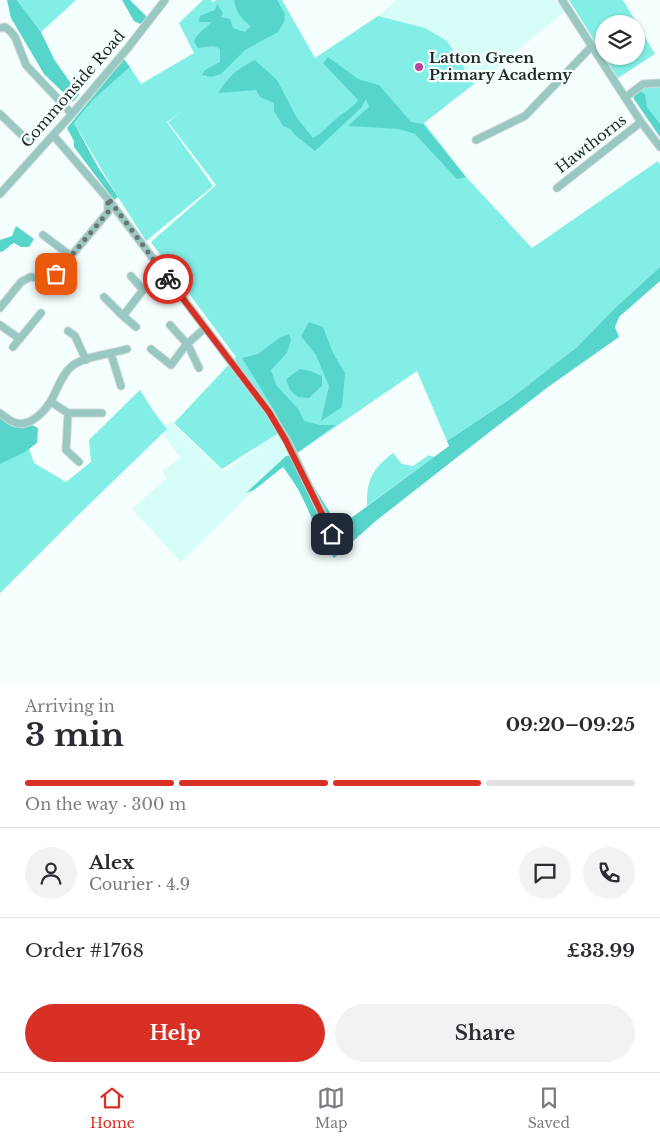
<!DOCTYPE html>
<html lang="en">
<head>
<meta charset="utf-8">
<style>
	:root { --surface:#fff; --page:#f2f2f3; --text:#2b2b33; --muted:#7c7c81; --line:#e1e1e2; --accent:#d93025 }
	body { margin:0; font-family:"Libre Baskerville",serif; background:var(--page); color:var(--text); height:100vh; display:flex; flex-direction:column; font-size:19px; white-space:nowrap }
	* { box-sizing:border-box; margin:0 }
	p { font-size:16px; color:var(--muted) }
	.icon { flex:none; width:28px; height:28px; fill:none; stroke:currentColor; stroke-width:2; stroke-linecap:round; stroke-linejoin:round }
	.map { position:relative; height:682px; overflow:hidden }
	.side { display:flex; flex-direction:column; background:var(--surface); flex:1 }
	.side>* { flex:none }
	.fabs { position:absolute; left:595px; top:15px; display:grid; gap:10px }
	.fabs a { display:grid; place-items:center; width:50px; height:50px; border-radius:50%; background:var(--surface); box-shadow:0 1px 4px #0004; font-size:25px }
	.pin { position:absolute; display:grid; place-items:center; width:42px; height:42px; color:#fff; margin:-21px; border-radius:10px; box-shadow:0 2px 8px #0006 }
	.courier { position:absolute; display:grid; place-items:center; width:50px; height:50px; margin:-25px; border:4px solid #d93025; border-radius:50%; background:#fff; color:#222; box-shadow:0 1px 6px #0007 }
	.overview em { font-style:normal; font-weight:800 }
	.overview div { display:flex; flex-direction:column-reverse }
	.overview { display:flex; align-items:center; justify-content:space-between; height:85px; padding:0 25px }
	h1 { font-size:32px; font-weight:800; line-height:38px }
	.bar { display:grid; grid-template-columns:repeat(4,1fr); gap:8px 5px; align-content:center; height:60px; padding:0 25px }
	.bar i { height:6px; border-radius:4px; background:var(--line) }
	.bar .active { background:var(--accent) }
	.bar p { grid-column:span 4 }
	.line { display:flex; align-items:center; gap:12px; padding:0 25px; border-top:1px solid var(--line) }
	.line div { flex:1 }
	.round { display:grid; place-items:center; flex:none; width:52px; height:52px; border-radius:26px; background:var(--page) }
	.cta { display:flex; gap:10px; margin-top:auto; padding:10px 25px }
	.cta a { flex:1; height:58px; border-radius:30px; background:var(--accent); color:#fff; font-size:20px; font-weight:800; line-height:58px; text-align:center }
	.cta a+a { background:var(--page); color:var(--text) }
	.menu { display:flex; justify-content:space-around; align-items:center; height:70px; border-top:1px solid var(--line); background:var(--surface); font-size:14px; color:var(--muted) }
	.menu a { display:grid; justify-items:center; gap:2px }
	.menu .active { color:var(--accent) }
	.map>svg:first-child { display:block }
	.built { fill:#d7fdf8 }
	.green { fill:#83eee5 }
	.forest { fill:#58d5cb }
	.lines { fill:none; stroke-linecap:round; stroke-linejoin:round }
	.street-casing { stroke:#cdd8d7; stroke-width:9 }
	.street { stroke:#99c8c3; stroke-width:7 }
	.done { stroke:#697473; stroke-width:5; stroke-dasharray:0 9 }
	.route { stroke:#d93025; stroke-width:6 }
	.poi-dot { fill:#b8449d; stroke:#f3fefd; stroke-width:2 }
	.labels { text-anchor:middle; stroke-width:4.5; stroke-linejoin:round; paint-order:stroke }
	.poi-label { font-size:15px; font-weight:bold; fill:#1f2928; stroke:#f3fefd; text-anchor:start }
	.street-label { font-size:15px; fill:#1f2928; stroke:#f3fefd }
</style>
</head>
<body>
<div class="map">
<svg width="660" height="682" viewBox="0 0 660 682">
	<rect width="100%" height="100%" fill="#f3fefd"/>
	<path class="built" d="M397 0H556L564 12 486 76 450 101 378 16Z
		M172 422 223 472 277 434 280 430 294 456H286L247 492 254 490 181 562 132 509 167 478 162 471 181 458 162 434 167 429 164 426Z"/>
	<path class="green" d="M17 0H76L41 32Z
		M203 0H211L213 2 216 0H282L315 58 378 16 425 28 447 41 474 84 424 123 466 177 532 248 658 161 660 165V267L616 307 577 347 510 399 447 441 417 371 296 454 280 430 277 434 222 469 174 423 236 357 151 242 216 185 168 122 182 111 167 122 213 186 146 241 118 197 74 123 93 100 130 67 141 84 194 53 179 23Z
		M569 0H623L655 54 618 78 604 56H636V24H604V56Z
		M648 86H660V137L632 96Z
		M140 390 154 412 167 429 73 520 0 593V418L22 428 34 463 66 482 91 462 89 440Z
		M393 453 402 464 413 466 429 455 434 457 367 506C367 478 372 470 393 453Z"/>
	<path class="forest" d="M7 0H17L41 32 54 59 79 95 73 102 44 74 11 18Z
		M122 0H130L148 18 140 24 134 21Z
		M234 0H277L285 14 284 22 278 32 245 50 221 74 212 77 202 75 205 70 220 62V49L214 46 198 48 194 42C196 34 206 28 212 22H199L200 16 215 10 217 4 223 13 221 17 230 19 233 28 245 32 251 26C241 19 236 12 234 0Z
		M328 57 358 79 379 85 411 122 423 124 466 177 457 179 415 134 399 129 348 126 369 107 366 99 361 108 315 151 295 135 290 129 283 126 274 111V103L260 97 256 90 218 93C229 76 237 69 255 60L277 80 297 118 313 138C322 133 328 126 336 119 344 112 352 109 358 100L323 63Z
		M124 59 130 67 93 100 74 123 98 167 118 197 114 200 74 147V141L67 128Z
		M640 91 645 94 647 107 660 124V137L634 99V96Z
		M16 226 34 239 29 247H21L14 243C9 245 6 251 0 252V240L12 236Z
		M660 267V281L619 317 615 327 619 337 548 387 460 455 377 520 334 558C318 540 313 518 302 497 297 486 290 477 283 467L254 490 246 493 286 456 294 455 277 415 242 358 258 354 279 338 289 334 291 340 287 353 271 370 276 385 299 410 304 421 320 425H336L294 455 339 527 449 446 447 441 510 399 577 347 616 307Z
		M309 322 323 327 333 353 345 373 342 407 321 421 329 386 316 355 301 336Z
		M300 369 310 371 322 376V386L309 398 298 397 290 390 286 379Z
		M0 418 22 428 30 424 38 428 37 443 25 452 0 464Z"/>
	<g class="lines">
		<defs>
			<path id="street" d="M562 0 641 122 660 147
				M0 28 5 27 10 31 15 37 26 65 72 114
				M626 97 643 84 660 83
				M0 114 26 139
				M53 135 108 199 269 412 287 441 332 534
				M476 140 525 116 592 46
				M557 188 641 122
				M0 194 72 114 127 49 165 0
				M43 235 71 256
				M131 276 143 290
				M104 297 123 316
				M0 308 21 282 30 277 49 279 56 274 108 212V199
				M0 325 20 339
				M170 325 188 345 199 368
				M136 327 123 316 143 290 165 275
				M68 331 75 336 86 360
				M13 347 41 313
				M151 349 171 365 186 345 205 328
				M111 354 121 386
				M51 402 68 413 66 450 79 462
				M0 413C5 417 11 422 16 423 31 427 46 410 52 399 58 388 62 374 72 366 85 356 111 354 127 349
				M68 413H102"/>
		</defs>
		<use href="#street" class="street-casing"/>
		<use href="#street" class="street"/>
	</g>
	<g class="lines">
		<path class="done" d="M56 274 108 212V198L168 279"/>
		<path class="route" d="M168 279 269 412 286 441 332 534"/>
	</g>
	<circle class="poi-dot" cx="419" cy="67" r="5"/>
	<g class="labels">
		<g class="poi-label">
			<text x="429" y="63">Latton Green<tspan x="429" dy="17">Primary Academy</tspan></text>
		</g>
		<g class="street-label">
			<text transform="translate(73 89) rotate(-49)" y="5">Commonside Road</text>
			<text transform="translate(591 144) rotate(-38)" y="5">Hawthorns</text>
		</g>
	</g>
</svg>
<div class="fabs">
<a><svg class="icon" aria-label="layers" viewBox="0 0 24 24"><path d="M12 4l9 5-9 5-9-5zM3 14l9 5 9-5"/></svg></a>
</div>
<div class="pin" style="left:56px;top:274px;background:#ea580c"><svg class="icon" aria-label="bag" viewBox="0 0 24 24"><path d="M5 8h14l-1 12H6zM9 8a3 3 0 0 1 6 0"/></svg></div>
<div class="pin" style="left:332px;top:534px;background:#1f2937"><svg class="icon" aria-label="home" viewBox="0 0 24 24"><path d="M3 11l9-7 9 7M6 9v11h12V9"/></svg></div>
<div class="courier" style="left:168px;top:279px"><svg class="icon" aria-label="bike" viewBox="0 0 24 24"><circle cx="6" cy="16" r="4"/><circle cx="18" cy="16" r="4"/><path d="M6 16l4-8h5l3 8M10 8l3 8H6M13 5h3"/></svg></div>
</div>
<section class="side">
<div class="overview"><div><h1>3 min</h1><p>Arriving in</p></div><em>09:20–09:25</em></div>
<div class="bar"><i class="active"></i><i class="active"></i><i class="active"></i><i></i><p>On the way · 300 m</p></div>
<div class="line" style="height:90px"><a class="round"><svg class="icon" aria-label="person" viewBox="0 0 24 24"><circle cx="12" cy="8" r="4"/><path d="M4 21q1-7 8-7t8 7"/></svg></a><div><b>Alex</b><p>Courier · 4.9</p></div><a class="round"><svg class="icon" aria-label="chat" viewBox="0 0 24 24"><path d="M4 5h16v11H9l-5 4z"/></svg></a><a class="round"><svg class="icon" aria-label="phone" viewBox="0 0 24 24"><path d="M5 4h4l2 5-3 2q2 4 5 5l2-3 5 2v4C11 20 4 13 5 4z"/></svg></a></div>
<div class="line" style="height:65px"><div>Order #1768</div><b>£33.99</b></div>
<div class="cta"><a>Help</a><a>Share</a></div>
</section>
<nav class="menu">
<a class="active"><svg class="icon" aria-label="home" viewBox="0 0 24 24"><path d="M3 11l9-7 9 7M6 9v11h12V9"/></svg>Home</a>
<a><svg class="icon" aria-label="map" viewBox="0 0 24 24"><path d="M3 6l6-2 6 2 6-2v14l-6 2-6-2-6 2zM9 4v14M15 6v14"/></svg>Map</a>
<a><svg class="icon" aria-label="saved" viewBox="0 0 24 24"><path d="M7 4h10v16l-5-4-5 4z"/></svg>Saved</a>
</nav>
</body>
</html>
